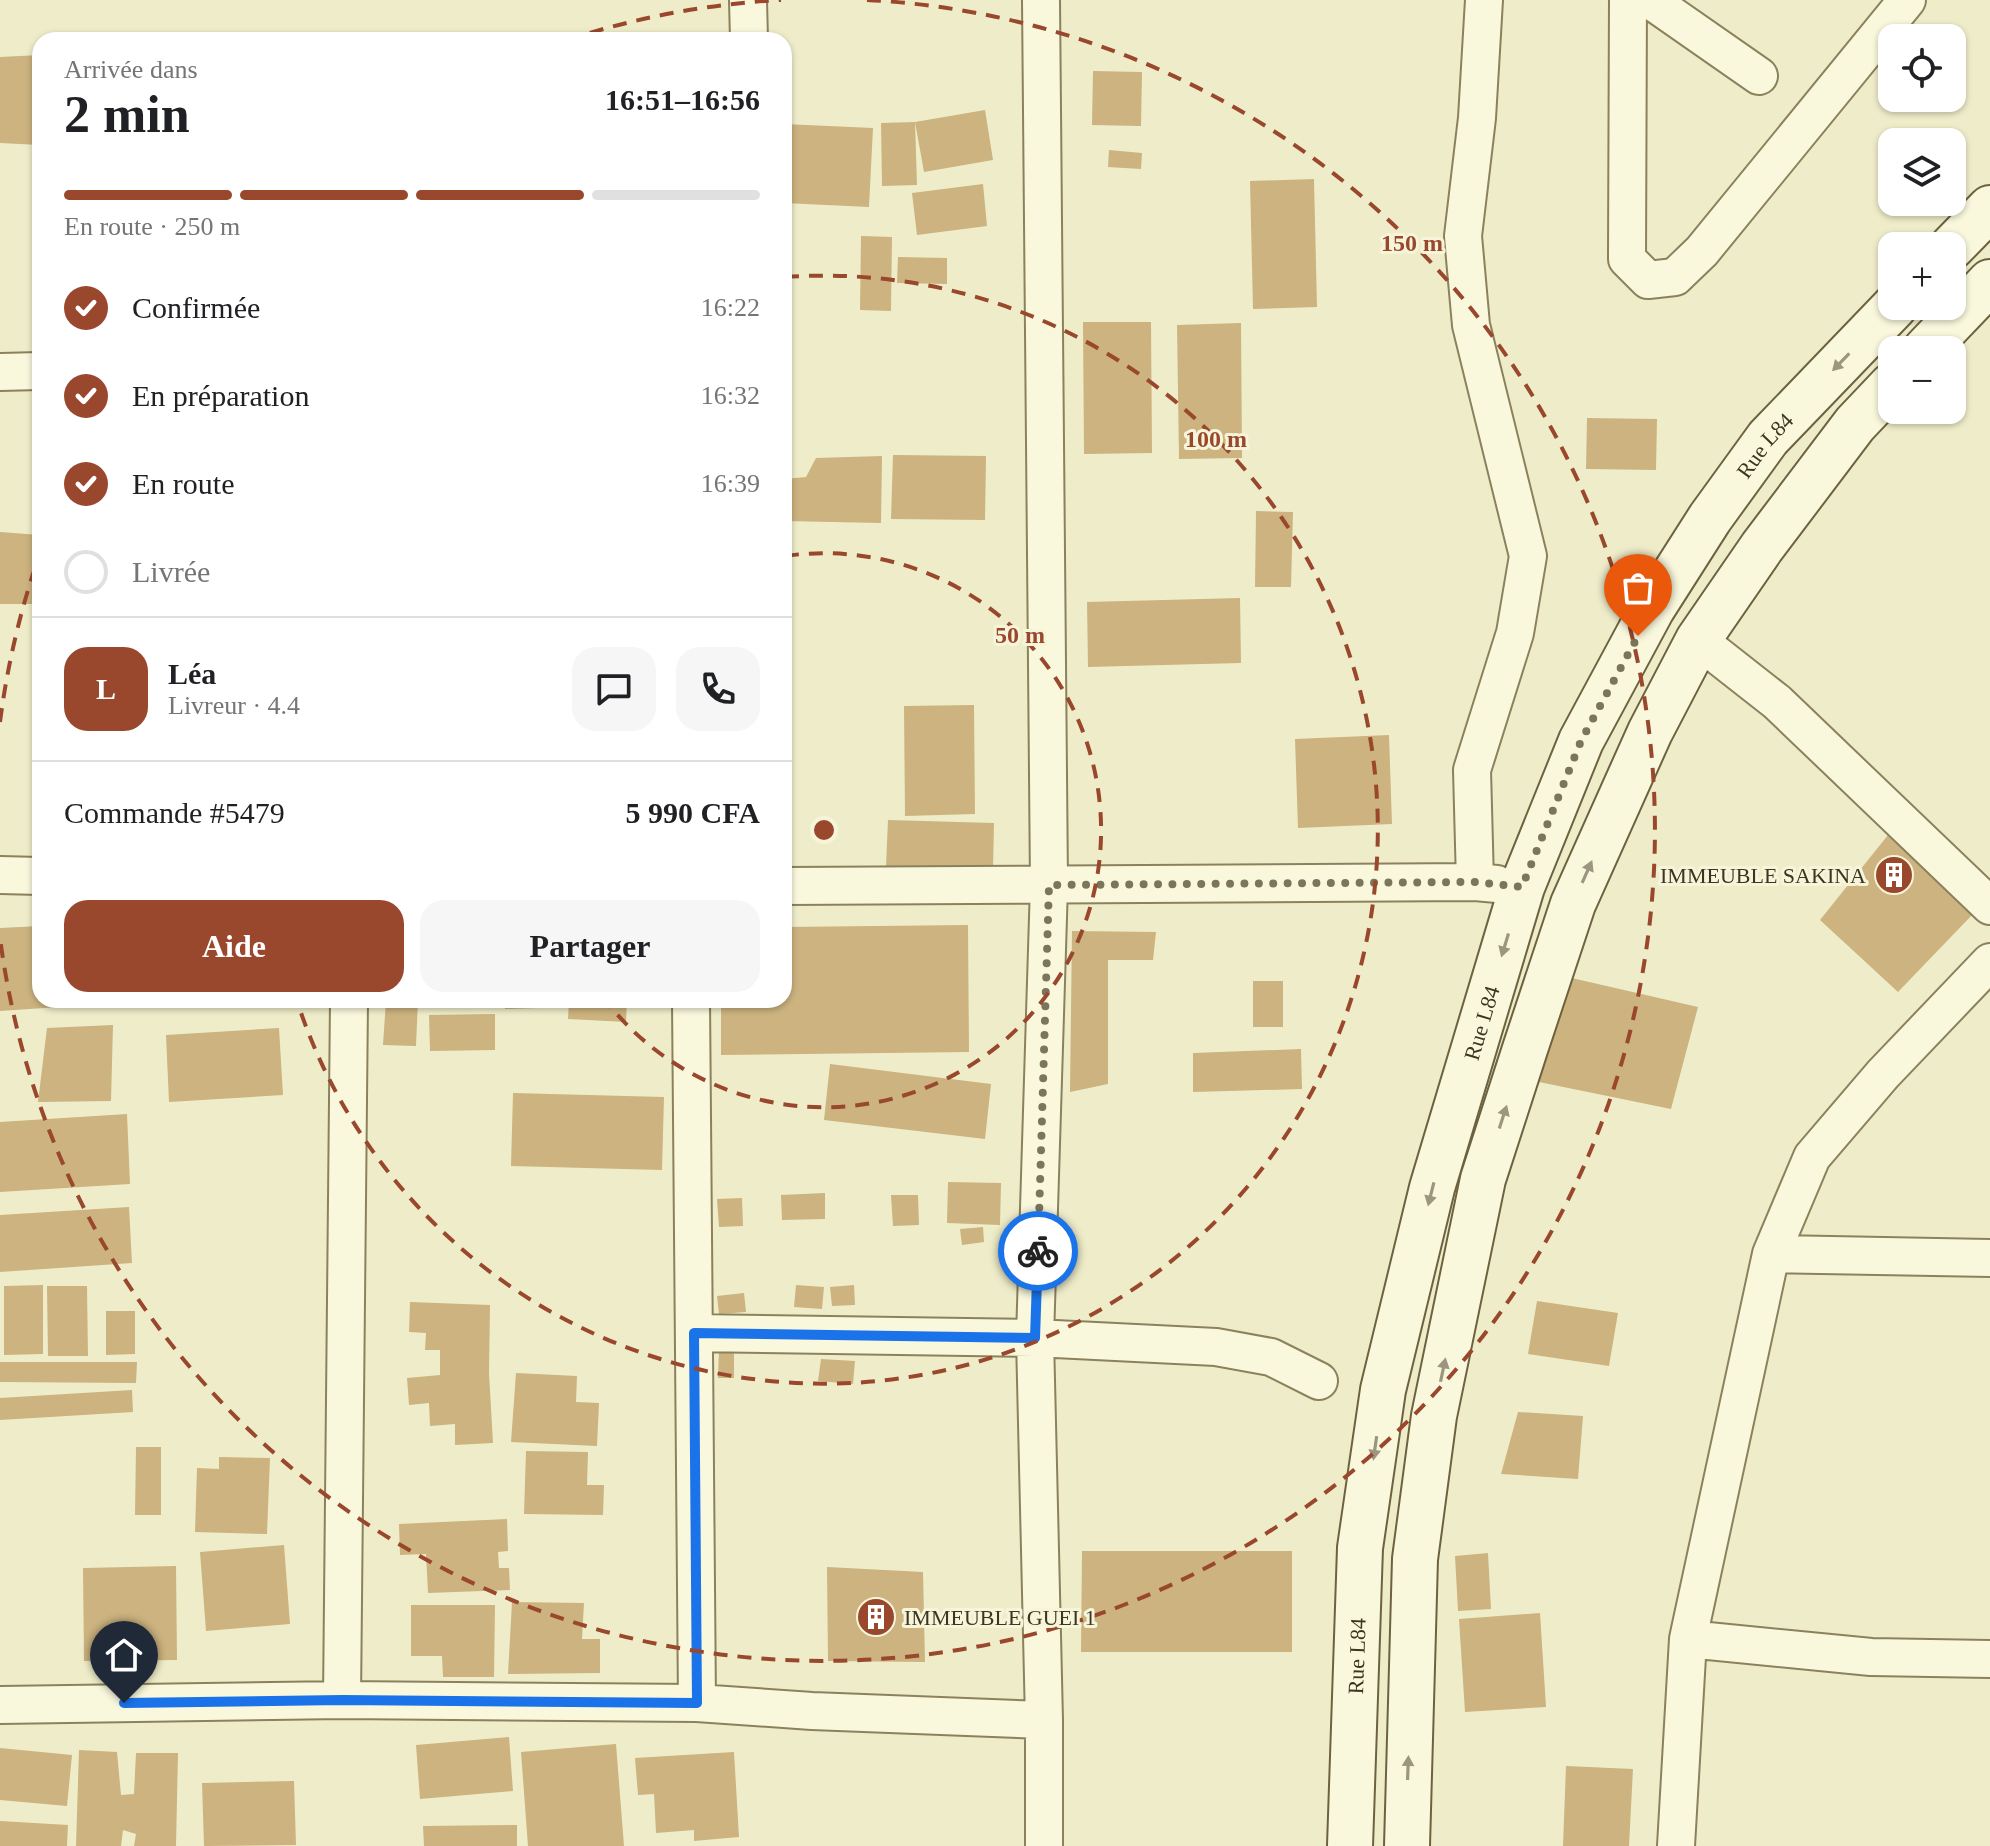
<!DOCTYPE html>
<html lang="fr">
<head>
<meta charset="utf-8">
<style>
	:root { --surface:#fff; --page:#f6f6f6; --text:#202124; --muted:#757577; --line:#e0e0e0; --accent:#9a482d }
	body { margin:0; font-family:Georgia,serif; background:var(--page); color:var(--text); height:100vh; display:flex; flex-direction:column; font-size:30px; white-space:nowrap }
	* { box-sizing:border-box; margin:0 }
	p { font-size:26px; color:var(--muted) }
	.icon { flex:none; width:44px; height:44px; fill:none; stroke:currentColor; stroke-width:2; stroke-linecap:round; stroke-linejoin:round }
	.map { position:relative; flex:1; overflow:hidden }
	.panel { position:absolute; left:32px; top:32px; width:760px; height:976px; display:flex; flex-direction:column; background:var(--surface); border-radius:24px; box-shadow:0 2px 6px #0004 }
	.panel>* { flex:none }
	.controls { position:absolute; left:1878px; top:24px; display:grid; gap:16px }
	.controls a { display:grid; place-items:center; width:88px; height:88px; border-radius:16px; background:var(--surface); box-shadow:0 2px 6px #0004; font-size:40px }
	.pin { position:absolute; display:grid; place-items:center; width:68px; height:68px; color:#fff; margin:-82px -34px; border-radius:50% 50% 50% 0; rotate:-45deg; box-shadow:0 0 8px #0007 }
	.pin .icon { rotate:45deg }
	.courier { position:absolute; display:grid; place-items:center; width:80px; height:80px; margin:-40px; border:6px solid #1a73e8; border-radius:50%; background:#fff; color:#222; box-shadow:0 2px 10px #0007 }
	.summary em { font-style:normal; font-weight:700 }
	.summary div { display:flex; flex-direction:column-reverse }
	.summary { display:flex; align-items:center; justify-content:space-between; height:136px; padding:0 32px }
	h1 { font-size:52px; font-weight:700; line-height:60px }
	.bar { display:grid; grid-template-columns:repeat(4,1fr); gap:12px 8px; align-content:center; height:96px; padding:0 32px }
	.bar i { height:10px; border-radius:6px; background:var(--line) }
	.bar .selected { background:var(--accent) }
	.bar p { grid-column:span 4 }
	.line { display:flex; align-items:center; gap:20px; padding:0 32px; border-top:2px solid var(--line) }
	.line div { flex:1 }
	.round { display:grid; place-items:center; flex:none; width:84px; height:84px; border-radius:24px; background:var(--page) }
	ol { padding:0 32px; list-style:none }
	li { display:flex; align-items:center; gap:24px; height:88px }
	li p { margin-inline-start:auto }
	li .icon { padding:8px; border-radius:50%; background:var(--accent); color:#fff; stroke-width:4 }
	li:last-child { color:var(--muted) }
	li i { width:44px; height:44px; border:4px solid var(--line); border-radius:50% }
	.action { display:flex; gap:16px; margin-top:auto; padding:16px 32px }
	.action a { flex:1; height:92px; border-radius:24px; background:var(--accent); color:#fff; font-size:32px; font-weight:700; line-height:92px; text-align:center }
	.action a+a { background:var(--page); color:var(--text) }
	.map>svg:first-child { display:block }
	.building { fill:#ccb37f }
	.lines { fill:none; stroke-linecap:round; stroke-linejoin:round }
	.street-casing { stroke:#8b815d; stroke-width:40 }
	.secondary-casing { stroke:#6d6240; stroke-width:48 }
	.street { stroke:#f9f8dd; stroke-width:36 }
	.secondary { stroke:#f9f8dd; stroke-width:44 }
	.oneway { fill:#9a967f }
	.done { stroke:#7b755c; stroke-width:8; stroke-dasharray:0 14.4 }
	.route { stroke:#1a73e8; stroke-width:10 }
	.ring { fill:none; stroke:#9a482d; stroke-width:4; stroke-dasharray:14 10 }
	.labels { text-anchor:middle; stroke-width:6; stroke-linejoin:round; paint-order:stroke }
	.street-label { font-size:22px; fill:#3c3521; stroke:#f6f5d9 }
	.poi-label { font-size:22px; fill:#3c3521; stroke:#f6f5d9; text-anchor:end }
	.centre { fill:#9a482d; stroke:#f6f5d9; stroke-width:4 }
	.ring-label { font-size:24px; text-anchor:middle; font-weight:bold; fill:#9a482d; stroke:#f6f5d9; stroke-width:6; stroke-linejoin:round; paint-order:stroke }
</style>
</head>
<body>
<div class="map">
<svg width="1990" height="1846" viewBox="0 0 1990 1846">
	<rect width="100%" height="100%" fill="#efedc9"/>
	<path class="building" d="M40 55V145L0 143V57Z
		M1093 71 1142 72 1141 126 1092 125Z
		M985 110 993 160 924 172 915 122Z
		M915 122 917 185 882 186 881 123Z
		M784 124 873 128 869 207 784 203Z
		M1109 150 1142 153 1141 169 1108 167Z
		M1314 179 1317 307 1253 309 1250 181Z
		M983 184 987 226 917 235 912 193Z
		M861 236 892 237 891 311 860 310Z
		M898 257 947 258V284L897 283Z
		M1083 322H1151L1152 453 1084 454Z
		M1241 323 1242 458 1179 459 1177 325Z
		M1587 418 1657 419 1656 470 1586 469Z
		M893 455 986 456 985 520 891 519Z
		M882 456 881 523 784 521V479L806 477 816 458Z
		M1256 511 1293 512 1291 587H1255Z
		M0 532 40 535V604H0Z
		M1240 598 1241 663 1088 667 1087 602Z
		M974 705 975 814 905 816 904 706Z
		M1389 735 1392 824 1298 828 1295 739Z
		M888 820 994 823 993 870 886 867Z
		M1888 835 1973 914 1898 992 1820 920Z
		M968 925 969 1052 721 1055V1000H784V927Z
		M40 926V1000H133V1002L0 1011V928Z
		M1072 931 1156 932 1153 960H1108V1084L1070 1092Z
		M1563 976 1698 1007 1671 1109 1539 1082Z
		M1253 981H1283V1027H1253Z
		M386 1000H418L416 1046 383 1045Z
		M504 1000H567V1007L505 1009Z
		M569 1000H627L626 1022 568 1019Z
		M495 1014V1050L430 1051 429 1015Z
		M113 1025 111 1101 38 1102 47 1028Z
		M279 1028 283 1095 169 1102 166 1035Z
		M1301 1049 1302 1089 1193 1092V1053Z
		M830 1064 991 1084 985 1139 824 1120Z
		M513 1093 664 1097 662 1170 511 1166Z
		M127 1114 130 1184 0 1192V1122Z
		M948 1182 1001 1183 1000 1225 947 1223Z
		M825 1193V1219L782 1220 781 1195Z
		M891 1195H918L919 1225 893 1226Z
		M742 1198 743 1226 719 1227 717 1199Z
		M129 1207 132 1263 0 1272V1215Z
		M983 1227 984 1242 962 1245 960 1229Z
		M43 1285V1354L4 1355V1286Z
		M796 1285 824 1287 822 1309 794 1307Z
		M854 1285 855 1305 832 1306 830 1287Z
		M47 1286H87L88 1356H48Z
		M744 1293 746 1312 719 1314 717 1296Z
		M1537 1301 1618 1313 1609 1366 1528 1354Z
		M410 1302 490 1305 489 1373 493 1443 455 1445V1424L430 1426 429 1403 409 1405 407 1378 440 1375V1350H425L426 1333 409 1332Z
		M106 1311H135V1354L106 1355Z
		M719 1350H734V1378H718Z
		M821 1359 855 1361 853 1384 818 1381Z
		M0 1362H137L136 1383 0 1382Z
		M516 1373 577 1376 576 1402 599 1403 597 1446 511 1442Z
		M132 1390 133 1412 0 1420V1398Z
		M1518 1412 1583 1416 1578 1479 1501 1474Z
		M136 1447H161V1515H135Z
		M526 1451 588 1452 587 1485H604L603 1515 524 1514Z
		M219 1457 270 1458 267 1534 195 1532 197 1468 219 1469Z
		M507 1519 508 1551 498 1552 499 1568H509L510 1590 428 1593 426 1554 400 1555 399 1524Z
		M284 1545 290 1624 206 1631 200 1552Z
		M1082 1551H1292V1652H1081Z
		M1488 1553 1491 1609 1458 1611 1455 1556Z
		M176 1566 177 1660 84 1661 83 1568Z
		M827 1567 923 1572 925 1662 828 1661Z
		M512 1602 584 1603 582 1639H600V1673L508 1674Z
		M411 1605H495L494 1677H443L442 1656H411Z
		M1540 1613 1546 1707 1465 1712 1459 1619Z
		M509 1737 513 1791 420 1799 416 1745Z
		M616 1744 624 1846H528L521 1752Z
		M0 1748 72 1755 67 1806 0 1800Z
		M79 1750 117 1752 121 1795 134 1794 136 1753H178L176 1846H134L136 1834 123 1830 121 1846H76Z
		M734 1752 739 1837 694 1841V1830L656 1833 654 1794 638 1795 635 1758Z
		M1566 1766 1633 1769 1629 1846H1563Z
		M294 1781 296 1845 204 1846 202 1783Z
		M0 1821 68 1825 67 1846H0Z
		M517 1825V1846H424L423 1826Z"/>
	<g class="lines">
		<defs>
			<path id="street" d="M748 0 749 40
				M1041 0 1049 885 1035 1338 1044 1720V1846
				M1628 0 1627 259 1648 280 1675 277 1702 251 1907 0
				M1650 0 1759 76
				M0 372 40 371
				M1698 640 1777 702 1990 906
				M0 875 40 876
				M1475 882 1472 770 1515 633 1528 556 1471 325 1463 236 1477 118 1484 0
				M784 886 1475 882 1497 884
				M691 1000 697 1703
				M1771 1254 1990 1258
				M694 1333 1035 1338 1216 1347 1271 1357 1319 1381
				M1688 1639 1871 1657 1990 1659
				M342 1700 349 1000
				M0 1705 342 1700 697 1703 812 1711 1044 1720
				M1676 1846 1688 1639 1771 1254 1812 1157 1883 1074 1990 962"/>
			<g id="secondary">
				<path d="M1952 247 1990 208"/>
				<path d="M1925 350 1990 282"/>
				<path id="s1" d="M1350 1846 1360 1548 1383 1390 1432 1188 1522 887 1581 741 1652 609 1710 518 1768 438 1895 306"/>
				<path d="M1407 1846 1415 1559 1434 1416 1483 1179 1525 1049 1573 904 1650 732 1698 640 1762 547 1855 424 1892 385"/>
			</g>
		</defs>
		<use href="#street" class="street-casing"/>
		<use href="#secondary" class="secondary-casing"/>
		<use href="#street" class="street"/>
		<use href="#secondary" class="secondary"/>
	</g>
	<defs><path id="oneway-solid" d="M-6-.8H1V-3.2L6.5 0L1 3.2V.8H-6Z" transform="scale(2)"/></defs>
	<g class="oneway">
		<use href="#oneway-solid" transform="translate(1841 362) rotate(134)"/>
		<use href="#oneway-solid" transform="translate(1587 872) rotate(-66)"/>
		<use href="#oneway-solid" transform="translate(1505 945) rotate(107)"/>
		<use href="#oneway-solid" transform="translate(1503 1117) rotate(-72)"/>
		<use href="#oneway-solid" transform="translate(1431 1194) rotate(104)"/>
		<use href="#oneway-solid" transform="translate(1443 1370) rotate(-78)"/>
		<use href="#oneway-solid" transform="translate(1375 1448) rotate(98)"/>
		<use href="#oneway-solid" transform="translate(1408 1768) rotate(-88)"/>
	</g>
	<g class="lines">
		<path class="done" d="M1038 1251 1049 885 1475 882 1522 887 1581 741 1638 636"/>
		<path class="route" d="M124 1703 342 1700 697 1703 694 1333 1035 1338 1038 1251"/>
	</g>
	<g class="ring">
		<path d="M785 556A277 277 0 1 1 606 1001"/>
		<path d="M785 277A554 554 0 1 1 297 1001"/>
		<path d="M0 722A831 831 0 0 1 38 559M567 40A831 831 0 0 1 781 0M867 0A831 831 0 1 1 0 938"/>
	</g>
	<defs>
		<symbol id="building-disc" viewBox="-11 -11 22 22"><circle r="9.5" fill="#9a482d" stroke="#f6f5d9"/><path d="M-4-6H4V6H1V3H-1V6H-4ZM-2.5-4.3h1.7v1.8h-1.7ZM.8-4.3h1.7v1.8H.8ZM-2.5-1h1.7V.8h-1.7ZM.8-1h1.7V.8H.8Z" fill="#fff"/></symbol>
	</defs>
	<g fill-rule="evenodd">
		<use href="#building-disc" x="1872" y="853" width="44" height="44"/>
		<use href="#building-disc" x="854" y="1595" width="44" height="44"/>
	</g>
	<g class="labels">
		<g class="street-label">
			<text dy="8" stroke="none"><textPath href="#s1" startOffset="1486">Rue L84</textPath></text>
			<text dy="8" stroke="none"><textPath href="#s1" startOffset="838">Rue L84</textPath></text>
			<text dy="8" stroke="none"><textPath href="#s1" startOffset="190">Rue L84</textPath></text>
		</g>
		<g class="poi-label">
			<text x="1866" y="883">IMMEUBLE SAKINA</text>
			<text x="904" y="1625" text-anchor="start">IMMEUBLE GUEI 1</text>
		</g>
	</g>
	<circle cx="824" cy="830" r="12" class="centre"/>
	<g class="ring-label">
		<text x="1412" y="251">150 m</text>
		<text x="1216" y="447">100 m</text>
		<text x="1020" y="643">50 m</text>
	</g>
</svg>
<div class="controls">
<a><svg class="icon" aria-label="locate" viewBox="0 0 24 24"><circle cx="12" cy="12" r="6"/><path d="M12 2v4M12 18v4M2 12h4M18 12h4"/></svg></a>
<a><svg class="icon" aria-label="layers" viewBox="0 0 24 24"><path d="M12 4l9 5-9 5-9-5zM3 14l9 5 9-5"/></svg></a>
<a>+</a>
<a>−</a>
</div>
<div class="pin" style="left:1638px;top:636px;background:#ea580c"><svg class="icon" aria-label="bag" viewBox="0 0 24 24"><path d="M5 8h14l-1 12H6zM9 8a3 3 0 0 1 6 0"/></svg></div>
<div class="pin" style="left:124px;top:1703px;background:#1f2937"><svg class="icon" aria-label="home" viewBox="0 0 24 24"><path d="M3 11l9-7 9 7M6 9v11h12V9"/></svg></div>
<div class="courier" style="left:1038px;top:1251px"><svg class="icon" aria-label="bike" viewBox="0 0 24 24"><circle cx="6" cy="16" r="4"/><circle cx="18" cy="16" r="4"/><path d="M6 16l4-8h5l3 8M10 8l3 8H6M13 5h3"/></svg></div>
<section class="panel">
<div class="summary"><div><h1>2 min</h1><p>Arrivée dans</p></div><em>16:51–16:56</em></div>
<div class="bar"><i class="selected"></i><i class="selected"></i><i class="selected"></i><i></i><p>En route · 250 m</p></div>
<ol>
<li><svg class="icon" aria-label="check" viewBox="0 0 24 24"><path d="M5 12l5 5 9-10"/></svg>Confirmée<p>16:22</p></li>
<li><svg class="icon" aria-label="check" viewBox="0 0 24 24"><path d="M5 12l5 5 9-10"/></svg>En préparation<p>16:32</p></li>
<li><svg class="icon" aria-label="check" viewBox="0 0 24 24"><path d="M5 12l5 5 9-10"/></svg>En route<p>16:39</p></li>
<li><i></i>Livrée</li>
</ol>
<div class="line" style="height:144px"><b class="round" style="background:var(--accent);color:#fff">L</b><div><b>Léa</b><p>Livreur · 4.4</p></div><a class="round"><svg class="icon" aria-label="chat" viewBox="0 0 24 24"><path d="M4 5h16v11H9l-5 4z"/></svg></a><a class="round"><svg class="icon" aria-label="phone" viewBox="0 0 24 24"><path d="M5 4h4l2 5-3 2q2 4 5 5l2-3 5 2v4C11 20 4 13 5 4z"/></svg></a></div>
<div class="line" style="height:104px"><div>Commande #5479</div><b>5 990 CFA</b></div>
<div class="action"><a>Aide</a><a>Partager</a></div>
</section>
</div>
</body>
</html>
